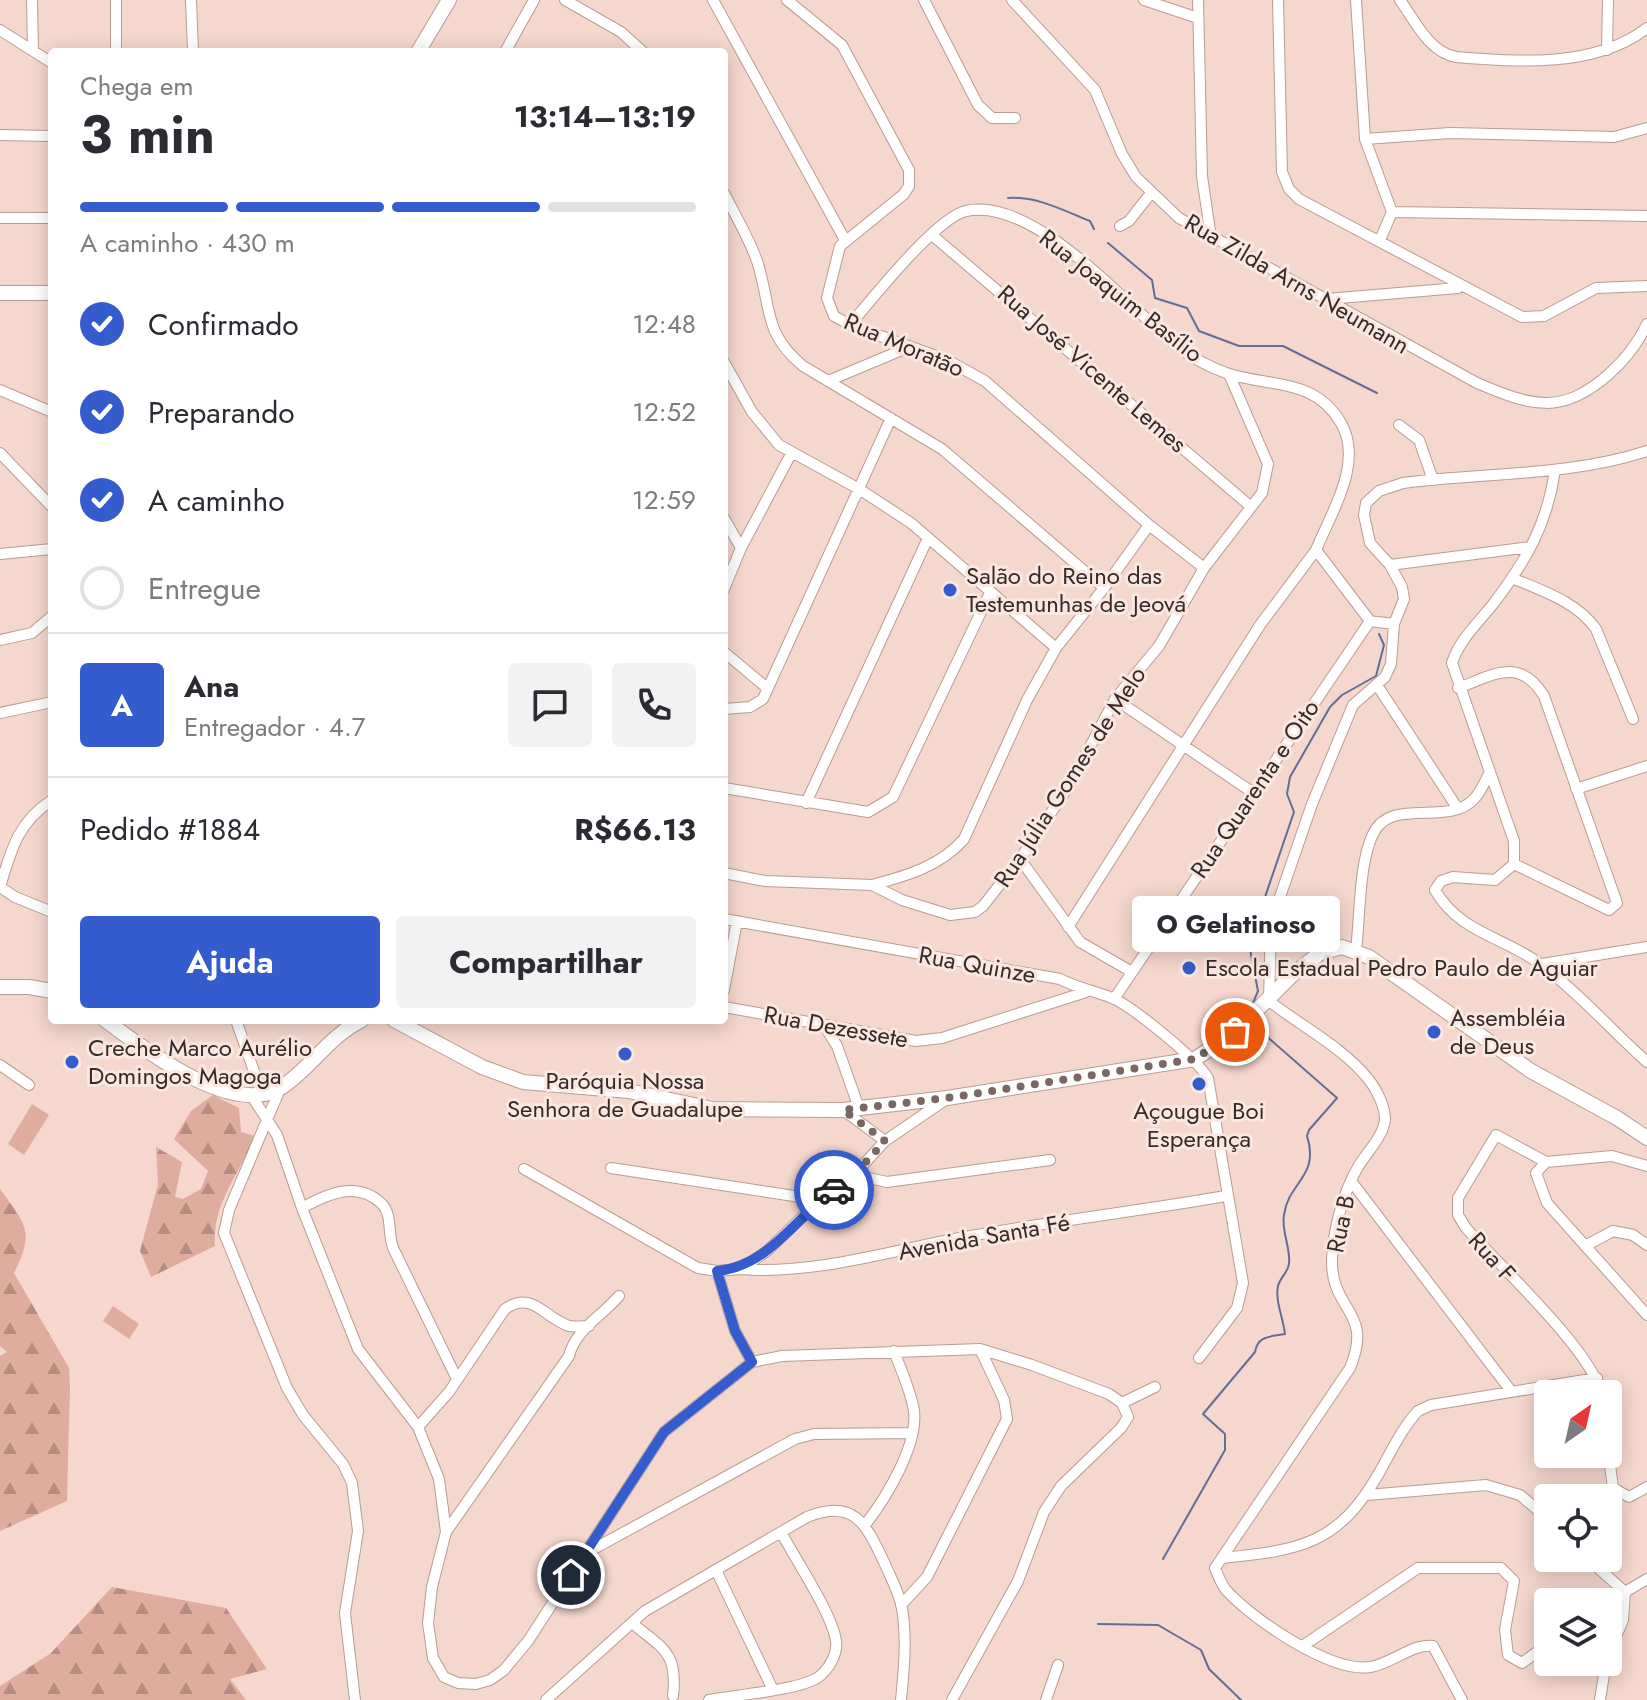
<!DOCTYPE html>
<html lang="pt">
<head>
<meta charset="utf-8">
<style>
	:root { --surface:#fff; --page:#f2f2f3; --text:#2b2b33; --muted:#7c7c81; --line:#e1e1e2; --accent:#355ccd }
	body { margin:0; font-family:Jost,sans-serif; background:var(--page); color:var(--text); height:100vh; display:flex; flex-direction:column; font-size:30px; white-space:nowrap }
	* { box-sizing:border-box; margin:0 }
	p { font-size:26px; color:var(--muted) }
	.icon { flex:none; width:44px; height:44px; fill:none; stroke:currentColor; stroke-width:2; stroke-linecap:round; stroke-linejoin:round }
	.map { position:relative; flex:1; overflow:hidden }
	.panel { position:absolute; left:48px; top:48px; width:680px; height:976px; display:flex; flex-direction:column; background:var(--surface); border-radius:8px; box-shadow:0 4px 20px #0003 }
	.panel>* { flex:none }
	.needle { width:52px; rotate:34deg }
	.fabs { position:absolute; left:1534px; top:1380px; display:grid; gap:16px }
	.fabs a { display:grid; place-items:center; width:88px; height:88px; border-radius:8px; background:var(--surface); box-shadow:0 4px 20px #0003; font-size:40px }
	.pin { position:absolute; display:grid; place-items:center; width:68px; height:68px; color:#fff; margin:-34px; border:4px solid #fff; border-radius:50%; box-shadow:0 2px 8px #0007 }
	.courier { position:absolute; display:grid; place-items:center; width:80px; height:80px; margin:-40px; border:6px solid #355ccd; border-radius:50%; background:#fff; color:#222; box-shadow:0 2px 10px #0007 }
	.bubble { position:absolute; height:56px; border-radius:8px; background:var(--surface); box-shadow:0 4px 20px #0003; font-size:26px; font-weight:700; line-height:56px; text-align:center }
	.overview em { font-style:normal; font-weight:700 }
	.overview div { display:flex; flex-direction:column-reverse }
	.overview { display:flex; align-items:center; justify-content:space-between; height:136px; padding:0 32px }
	h1 { font-size:52px; font-weight:700; line-height:60px }
	.bar { display:grid; grid-template-columns:repeat(4,1fr); gap:12px 8px; align-content:center; height:96px; padding:0 32px }
	.bar i { height:10px; border-radius:6px; background:var(--line) }
	.bar .on { background:var(--accent) }
	.bar p { grid-column:span 4 }
	.line { display:flex; align-items:center; gap:20px; padding:0 32px; border-top:2px solid var(--line) }
	.line div { flex:1 }
	.round { display:grid; place-items:center; flex:none; width:84px; height:84px; border-radius:8px; background:var(--page) }
	ol { padding:0 32px; list-style:none }
	li { display:flex; align-items:center; gap:24px; height:88px }
	li p { margin-inline-start:auto }
	li .icon { padding:8px; border-radius:50%; background:var(--accent); color:#fff; stroke-width:4 }
	li:last-child { color:var(--muted) }
	li i { width:44px; height:44px; border:4px solid var(--line); border-radius:50% }
	.button { display:flex; gap:16px; margin-top:auto; padding:16px 32px }
	.button a { flex:1; height:92px; border-radius:8px; background:var(--accent); color:#fff; font-size:32px; font-weight:700; line-height:92px; text-align:center }
	.button a+a { background:var(--page); color:var(--text) }
	.map>svg:first-child { display:block }
	.forest { fill:url(#forest-firs) }
	.pitch { fill:#dfad9d }
	.lines { fill:none; stroke-linecap:round; stroke-linejoin:round }
	.stream { stroke:#5f6f9a; stroke-width:2 }
	.street-casing { stroke:#b99c93; stroke-width:12 }
	.secondary-casing { stroke:#b99c93; stroke-width:16 }
	.street { stroke:#fff; stroke-width:10 }
	.secondary { stroke:#fff; stroke-width:14 }
	.done { stroke:#7a6761; stroke-width:8; stroke-dasharray:0 14.4 }
	.route { stroke:#355ccd; stroke-width:10 }
	.poi-dot { fill:#355ccd; stroke:#fae7e1; stroke-width:3 }
	.labels { text-anchor:middle; stroke-width:6; stroke-linejoin:round; paint-order:stroke }
	.street-label { font-size:24px; fill:#372b27; stroke:#fae7e1 }
	.poi-label { font-size:24px; fill:#372b27; stroke:#fae7e1; text-anchor:start }
</style>
</head>
<body>
<div class="map">
<svg width="1647" height="1700" viewBox="0 0 1647 1700">
	<defs>
		<pattern id="forest-firs" width="22" height="20" patternUnits="userSpaceOnUse" patternTransform="scale(2)"><rect width="22" height="20" fill="#dfad9d"/><path d="M5 1l3.5 6h-7zM16 11l3.5 6h-7z" fill="#b68d80"/></pattern>
	</defs>
	<rect width="100%" height="100%" fill="#f6d7cd"/>
	<path class="forest" d="M213 1095 239 1108 241 1132 255 1136C240 1174 212 1203 215 1246L151 1277 140 1251 158 1184 156 1147 182 1162 175 1197 183 1199 201 1189 208 1171 174 1139 191 1111Z
		M0 1189C26 1225 35 1231 14 1273L69 1368 70 1386 67 1501 0 1531V1356L7 1352 0 1346Z
		M112 1587 226 1608 267 1669 230 1679 246 1700H0V1686L51 1653Z"/>
	<path class="pitch" d="M32 1104 49 1115 24 1155 8 1144Z
		M113 1306 139 1324 129 1339 103 1321Z"/>
	<g class="lines">
		<path class="stream" d="M1008 198C1037 196 1062 210 1090 221L1094 229
			M1108 243 1152 280 1155 298 1187 308 1199 331 1239 346H1283L1377 393
			M1253 1003 1258 991 1249 944 1294 812 1287 794 1290 777 1330 707 1342 695 1376 676 1384 645 1379 634
			M1163 1559 1225 1450V1434L1203 1414 1255 1352C1258 1335 1270 1337 1285 1334 1283 1317 1275 1301 1278 1286 1280 1278 1288 1272 1289 1264 1291 1248 1281 1231 1284 1215 1288 1182 1320 1177 1307 1136L1309 1130 1337 1098 1264 1034
			M1098 1624 1158 1625 1201 1650 1209 1669 1241 1700"/>
		<defs>
			<path id="street" d="M32 0 33 51
				M191 0 193 52
				M565 0 621 32 643 52
				M713 0 845 240
				M787 0 842 45 909 170V186L904 194 840 246 827 298 834 316 850 325 947 360 985 381 1149 525 1204 568
				M924 0 978 105 992 118H1015
				M1012 0 1095 90 1122 154 1136 177 1179 218 1477 383C1531 406 1562 416 1609 374 1626 359 1637 345 1647 324
				M1144 0 1198 18
				M1198 0 1202 176 1211 238
				M1278 0 1282 172 1289 189 1299 199 1522 317 1544 316 1596 288 1647 286
				M1356 0 1365 139 1392 212 1380 240
				M1400 0C1415 21 1429 52 1456 57 1518 62 1596 68 1647 28
				M0 30 52 63
				M1607 50 1608 0
				M116 52V0
				M505 52 534 0
				M0 135 52 136
				M1365 139 1450 133 1614 137 1647 128
				M724 193C735 215 749 238 757 261 772 307 762 332 803 366L942 449 1104 588
				M1392 212 1647 216
				M0 218H52
				M1120 226 1129 221 1151 193
				M932 235 1249 505
				M1327 299 1458 288
				M850 325C871 300 937 217 966 211 1034 196 1127 306 1176 345 1190 357 1211 368 1229 374 1271 387 1315 378 1341 423 1364 463 1331 513 1316 550L1370 621
				M724 362 752 412 779 445 859 489 911 523 1056 648
				M828 381 909 347
				M0 390 52 412
				M1399 425 1419 440 1433 480
				M0 453 52 507
				M1555 470C1547 525 1527 559 1494 603 1479 622 1459 640 1452 663L1514 841V864L1495 880 1453 877 1441 881 1435 890C1460 934 1506 937 1543 966 1580 994 1612 1031 1647 1062
				M724 518 741 548
				M0 554 52 549
				M1390 565 1530 547
				M1512 578C1542 591 1576 601 1596 629L1633 719
				M724 589 741 548 791 454
				M1370 621 1394 624
				M0 640 32 633 52 616
				M724 652 767 688
				M1377 685 1458 809
				M1458 688C1494 675 1519 656 1544 696L1617 903 1609 910 1514 864
				M1115 699 1252 792
				M724 709 750 707 763 699 891 418
				M0 713 52 702
				M724 788 868 812 893 797 990 593
				M1576 789 1647 766
				M806 803 928 538
				M1020 859 1080 942 1132 972
				M724 873 765 881 872 885 902 900 950 915 975 912 983 906 1020 859 1071 783 1115 699 1159 646 1204 568 1262 493 1268 464 1229 374
				M872 885C906 876 941 866 964 839L1027 700 1056 648 1104 588 1149 525
				M0 887C11 850 18 822 52 800
				M0 887 15 897 52 912
				M724 919 1060 979C1077 988 1095 991 1112 998 1132 1006 1198 1060 1208 1078L1243 1283 1237 1308 1199 1358
				M1068 927 1260 625 1316 550
				M1356 950C1360 918 1359 862 1373 834 1391 796 1448 827 1474 799 1481 792 1485 781 1490 772
				M1542 964 1647 947
				M724 990 737 921
				M1114 999 1370 621
				M724 1007 916 1041 942 1038 1086 992
				M236 1020 262 1094
				M824 1025 837 1046 859 1108
				M0 1065 29 1085
				M280 1089 229 1210 224 1233 287 1388 303 1415 343 1464 352 1483 358 1531 345 1613 355 1700
				M251 1095 277 1135 302 1208 358 1349 418 1427 439 1479 446 1532 432 1587 428 1623 433 1658 444 1677 458 1683 476 1684 490 1680 504 1670 528 1641 664 1432 752 1362 782 1356 980 1349 1032 1365 1109 1394 1122 1403
				M843 1110 885 1141
				M1546 1162 1536 1173 1547 1203 1647 1315
				M611 1168 820 1200
				M524 1169 698 1268 717 1271 741 1269 767 1251 820 1200 854 1175 885 1141 945 1100
				M854 1175 887 1182 1050 1160
				M1351 1181 1511 1391
				M302 1208C327 1194 357 1180 382 1204 393 1215 387 1236 394 1250 415 1293 436 1336 457 1379
				M1585 1246 1613 1231 1633 1235 1647 1245
				M741 1269C815 1275 893 1250 965 1237 1052 1221 1140 1211 1226 1196
				M717 1271 735 1331 752 1362
				M1601 1394C1594 1353 1497 1263 1466 1228L1458 1215V1198L1496 1135 1546 1162 1612 1156 1647 1166
				M1122 1403 1155 1387
				M418 1427 449 1392 505 1309C533 1290 544 1318 569 1326 575 1327 584 1326 589 1326
				M1608 1450 1613 1488 1629 1497 1647 1487
				M1367 1495 1486 1485 1520 1495 1548 1519
				M865 1525C886 1498 918 1446 914 1411 911 1391 901 1370 894 1351
				M446 1532 569 1356C575 1330 602 1316 619 1296
				M588 1552 795 1439 814 1434 912 1433
				M1222 1558C1300 1550 1338 1545 1379 1473 1391 1452 1402 1428 1418 1411L1431 1405 1597 1378
				M1587 1558 1625 1592
				M716 1570 772 1688
				M1625 1592 1647 1579
				M901 1605 927 1577 1007 1419 1004 1400 980 1349
				M632 1623C663 1649 678 1652 673 1696
				M1304 1645 1418 1568H1501L1514 1581 1505 1630 1508 1655 1522 1663 1548 1644
				M1608 1656 1623 1620 1625 1592
				M546 1700 645 1611 807 1517C854 1498 866 1524 884 1562 890 1576 899 1592 902 1608 907 1639 904 1669 901 1700
				M709 1700C735 1695 798 1690 817 1678 828 1671 838 1654 836 1641 832 1613 795 1559 781 1532
				M952 1700 1018 1581 1044 1512 1061 1486 1121 1428 1128 1417 1122 1403
				M1046 1700 1058 1665
				M1462 1700 1433 1646C1413 1643 1391 1664 1370 1667 1331 1673 1252 1619 1226 1590 1221 1584 1218 1575 1215 1568L1350 1368C1374 1310 1331 1312 1332 1260 1333 1231 1343 1192 1358 1167 1366 1153 1384 1136 1385 1119 1385 1107 1377 1090 1369 1080 1344 1048 1301 1026 1269 1001L1271 923 1312 804 1353 705 1385 677 1391 664 1394 624 1404 599 1402 587 1390 565 1370 543 1364 515 1366 503 1379 491 1403 483C1485 472 1567 477 1647 451
				M1600 1700 1606 1662"/>
			<path id="secondary" d="M418 52 449 0
				M0 293H52
				M0 987H29L52 991
				M105 1020C143 1048 233 1119 282 1087 312 1067 329 1036 362 1020
				M394 1020 482 1067 523 1082 629 1091 712 1109 843 1110 947 1098 1195 1059 1235 1032 1291 976 1320 953 1342 947 1369 957 1531 1071 1617 1118 1647 1138"/>
		</defs>
		<use href="#street" class="street-casing"/>
		<use href="#secondary" class="secondary-casing"/>
		<use href="#street" class="street"/>
		<use href="#secondary" class="secondary"/>
	</g>
	<g class="lines">
		<path class="done" d="M834 1190 854 1175 885 1141 843 1110 947 1098 1195 1059 1235 1032"/>
		<path class="route" d="M571 1575 664 1432 752 1362 735 1331 717 1271C769 1266 794 1219 834 1190"/>
	</g>
	<g class="poi-dot">
		<circle cx="950" cy="590" r="8"/>
		<circle cx="1189" cy="968" r="8"/>
		<circle cx="1434" cy="1032" r="8"/>
		<circle cx="625" cy="1054" r="8"/>
		<circle cx="72" cy="1062" r="8"/>
		<circle cx="1199" cy="1084" r="8"/>
	</g>
	<g class="labels">
		<g class="street-label">
			<text transform="translate(1297 284) rotate(30)" y="8">Rua Zilda Arns Neumann</text>
			<text transform="translate(1121 296) rotate(38)" y="8">Rua Joaquim Basílio</text>
			<text transform="translate(904 345) rotate(23)" y="8">Rua Moratão</text>
			<text transform="translate(1092 369) rotate(41)" y="8">Rua José Vicente Lemes</text>
			<text transform="translate(1070 777) rotate(-57)" y="8">Rua Júlia Gomes de Melo</text>
			<text transform="translate(1255 789) rotate(-56)" y="8">Rua Quarenta e Oito</text>
			<text transform="translate(977 965) rotate(10)" y="8">Rua Quinze</text>
			<text transform="translate(836 1027) rotate(10)" y="8">Rua Dezessete</text>
			<text transform="translate(1341 1224) rotate(-78)" y="8">Rua B</text>
			<text transform="translate(984 1237) rotate(-10)" y="8">Avenida Santa Fé</text>
			<text transform="translate(1492 1257) rotate(48)" y="8">Rua F</text>
		</g>
		<g class="poi-label">
			<text x="966" y="584">Salão do Reino das<tspan x="966" dy="28">Testemunhas de Jeová</tspan></text>
			<text x="1205" y="976">Escola Estadual Pedro Paulo de Aguiar</text>
			<text x="1450" y="1026">Assembléia<tspan x="1450" dy="28">de Deus</tspan></text>
			<text x="88" y="1056">Creche Marco Aurélio<tspan x="88" dy="28">Domingos Magoga</tspan></text>
			<text x="625" y="1089" text-anchor="middle">Paróquia Nossa<tspan x="625" dy="28">Senhora de Guadalupe</tspan></text>
			<text x="1199" y="1119" text-anchor="middle">Açougue Boi<tspan x="1199" dy="28">Esperança</tspan></text>
		</g>
	</g>
</svg>
<div class="fabs">
<a><svg class="needle" viewBox="-14 -14 28 28"><path d="M0-13l5 13h-10z" fill="#e53935"/><path d="M0 13l5-13h-10z" fill="#7c7c81"/></svg></a>
<a><svg class="icon" aria-label="locate" viewBox="0 0 24 24"><circle cx="12" cy="12" r="6"/><path d="M12 2v4M12 18v4M2 12h4M18 12h4"/></svg></a>
<a><svg class="icon" aria-label="layers" viewBox="0 0 24 24"><path d="M12 4l9 5-9 5-9-5zM3 14l9 5 9-5"/></svg></a>
</div>
<div class="pin" style="left:1235px;top:1032px;background:#ea580c"><svg class="icon" aria-label="bag" viewBox="0 0 24 24"><path d="M5 8h14l-1 12H6zM9 8a3 3 0 0 1 6 0"/></svg></div>
<div class="pin" style="left:571px;top:1575px;background:#1f2937"><svg class="icon" aria-label="home" viewBox="0 0 24 24"><path d="M3 11l9-7 9 7M6 9v11h12V9"/></svg></div>
<div class="courier" style="left:834px;top:1190px"><svg class="icon" aria-label="car" viewBox="0 0 24 24"><path d="M5 17H2v-5l4-1 3-4h7l3 4 3 1v5h-3M9 17h6M6 11h13"/><circle cx="7" cy="17" r="2"/><circle cx="17" cy="17" r="2"/></svg></div>
<div class="bubble" style="left:1132px;top:896px;width:208px">O Gelatinoso</div>
<section class="panel">
<div class="overview"><div><h1>3 min</h1><p>Chega em</p></div><em>13:14–13:19</em></div>
<div class="bar"><i class="on"></i><i class="on"></i><i class="on"></i><i></i><p>A caminho · 430 m</p></div>
<ol>
<li><svg class="icon" aria-label="check" viewBox="0 0 24 24"><path d="M5 12l5 5 9-10"/></svg>Confirmado<p>12:48</p></li>
<li><svg class="icon" aria-label="check" viewBox="0 0 24 24"><path d="M5 12l5 5 9-10"/></svg>Preparando<p>12:52</p></li>
<li><svg class="icon" aria-label="check" viewBox="0 0 24 24"><path d="M5 12l5 5 9-10"/></svg>A caminho<p>12:59</p></li>
<li><i></i>Entregue</li>
</ol>
<div class="line" style="height:144px"><b class="round" style="background:var(--accent);color:#fff">A</b><div><b>Ana</b><p>Entregador · 4.7</p></div><a class="round"><svg class="icon" aria-label="chat" viewBox="0 0 24 24"><path d="M4 5h16v11H9l-5 4z"/></svg></a><a class="round"><svg class="icon" aria-label="phone" viewBox="0 0 24 24"><path d="M5 4h4l2 5-3 2q2 4 5 5l2-3 5 2v4C11 20 4 13 5 4z"/></svg></a></div>
<div class="line" style="height:104px"><div>Pedido #1884</div><b>R$66.13</b></div>
<div class="button"><a>Ajuda</a><a>Compartilhar</a></div>
</section>
</div>
</body>
</html>
